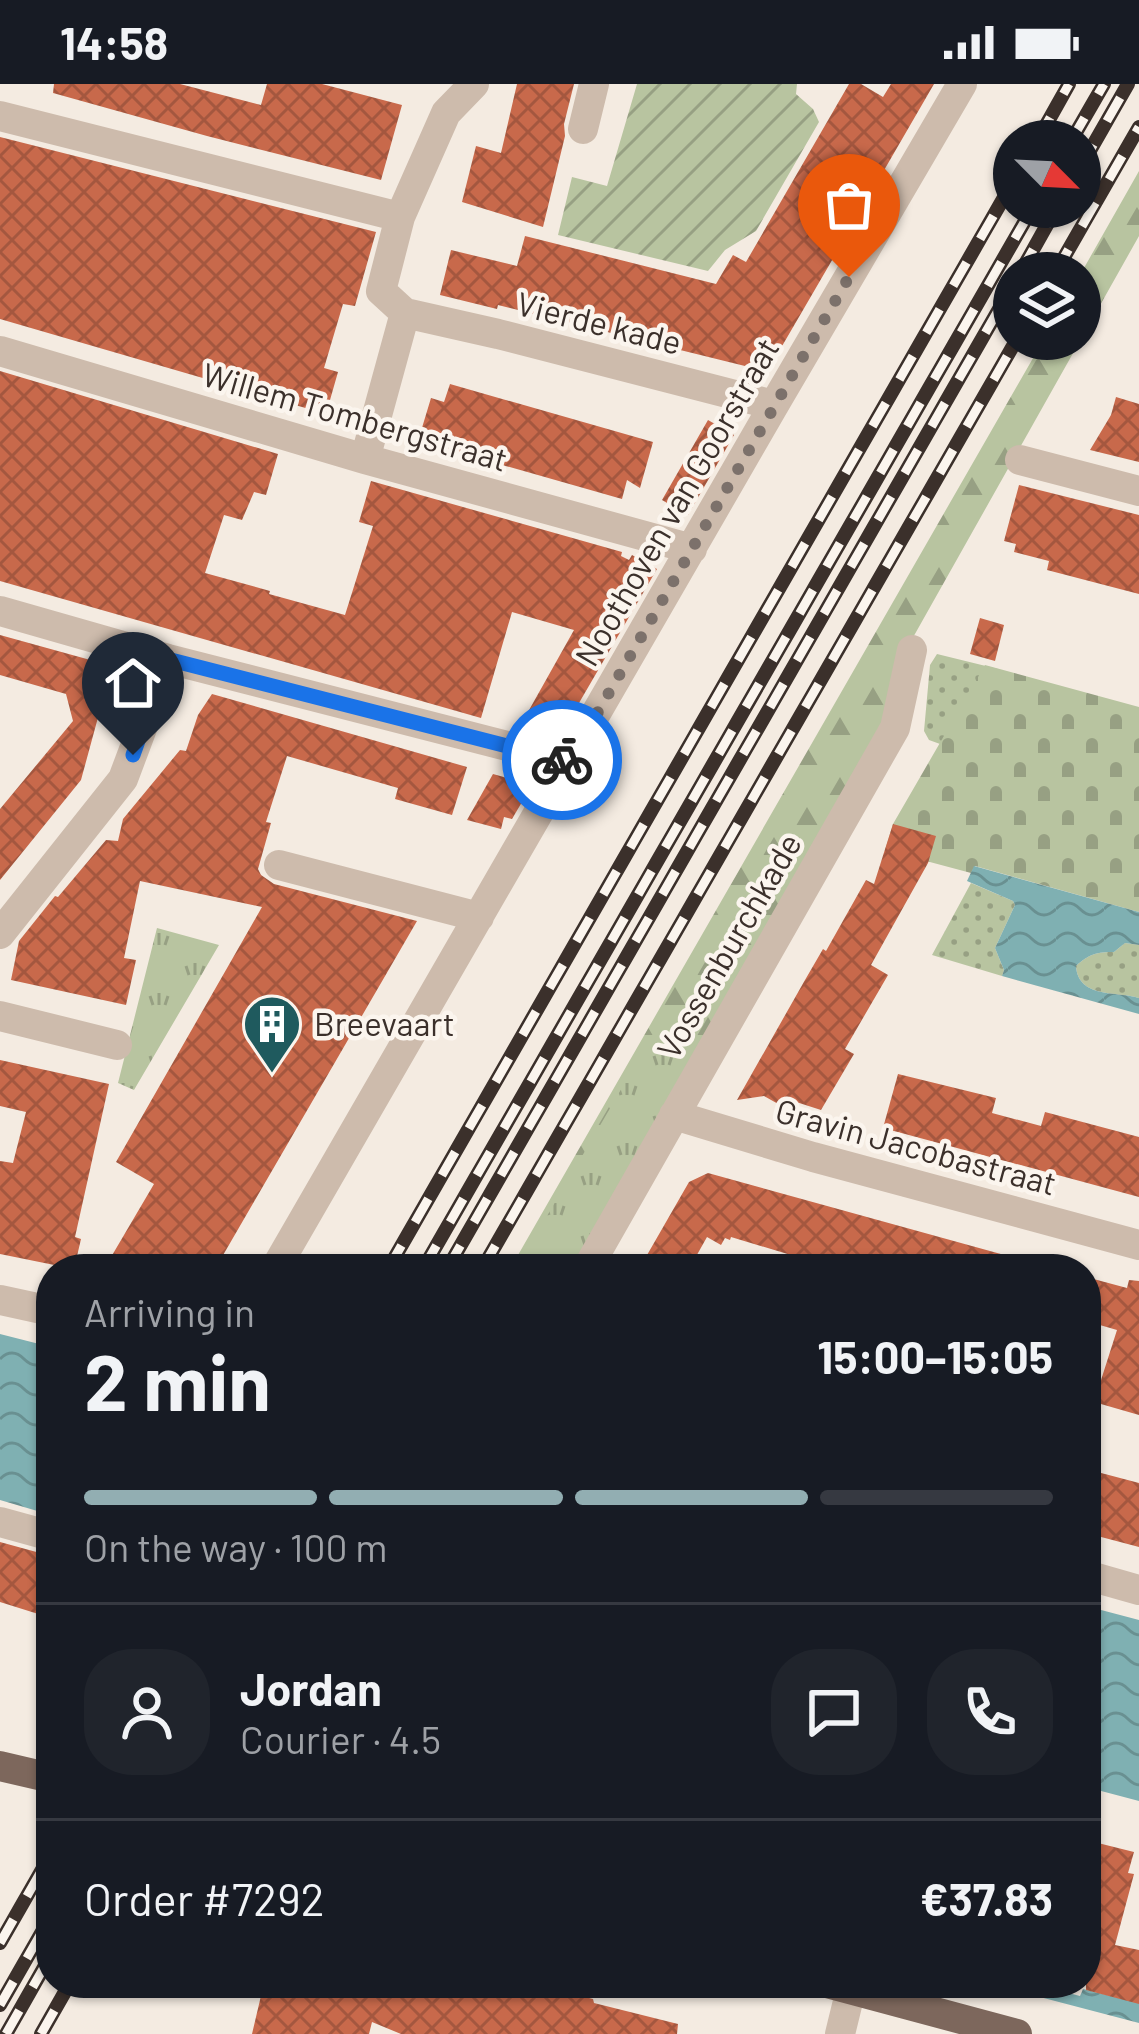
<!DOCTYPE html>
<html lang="en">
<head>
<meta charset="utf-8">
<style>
	:root { --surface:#171b24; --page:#20242c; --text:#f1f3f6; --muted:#9ea1a6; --line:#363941; --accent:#92aeb2 }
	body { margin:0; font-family:Barlow,sans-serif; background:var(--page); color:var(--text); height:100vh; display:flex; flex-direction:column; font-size:45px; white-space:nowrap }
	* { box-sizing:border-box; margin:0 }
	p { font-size:39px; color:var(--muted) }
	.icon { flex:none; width:66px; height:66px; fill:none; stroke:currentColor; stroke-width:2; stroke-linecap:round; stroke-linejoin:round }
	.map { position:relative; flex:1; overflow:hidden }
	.drawer { position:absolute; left:36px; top:1170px; width:1065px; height:744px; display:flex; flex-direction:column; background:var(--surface); border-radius:48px; box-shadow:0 3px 9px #0004 }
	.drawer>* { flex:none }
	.needle { width:78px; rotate:114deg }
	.tools { position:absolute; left:993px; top:36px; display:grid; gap:24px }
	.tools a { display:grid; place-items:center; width:108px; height:108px; border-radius:50%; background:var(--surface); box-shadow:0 3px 9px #0004; font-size:60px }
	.pin { position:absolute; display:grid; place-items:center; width:102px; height:102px; color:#fff; margin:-123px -51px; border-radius:50% 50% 50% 0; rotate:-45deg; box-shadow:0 0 12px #0007 }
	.pin .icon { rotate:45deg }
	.courier { position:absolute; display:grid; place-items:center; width:120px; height:120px; margin:-60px; border:9px solid #1a73e8; border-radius:50%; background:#fff; color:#222; box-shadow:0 3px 15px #0007 }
	.headline em { font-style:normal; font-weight:700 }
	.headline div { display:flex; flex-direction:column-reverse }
	.headline { display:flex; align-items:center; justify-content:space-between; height:204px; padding:0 48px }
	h1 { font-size:78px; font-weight:700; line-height:90px }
	.bar { display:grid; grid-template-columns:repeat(4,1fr); gap:18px 12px; align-content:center; height:144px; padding:0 48px }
	.bar i { height:15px; border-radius:9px; background:var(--line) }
	.bar .on { background:var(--accent) }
	.bar p { grid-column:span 4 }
	.line { display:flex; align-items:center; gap:30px; padding:0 48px; border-top:3px solid var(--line) }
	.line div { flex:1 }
	.round { display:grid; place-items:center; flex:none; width:126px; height:126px; border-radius:48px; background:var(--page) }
	.status { display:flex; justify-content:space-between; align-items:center; height:84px; padding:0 60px; background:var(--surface); direction:ltr }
	.status svg { height:33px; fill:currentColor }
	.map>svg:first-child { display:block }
	.grass { fill:url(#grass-dots) }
	.forest { fill:url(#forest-firs) }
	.cemetery { fill:url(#cemetery-stones) }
	.park { fill:url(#park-tufts) }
	.garden { fill:url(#garden-furrows) }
	.water { fill:url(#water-waves) }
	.building { fill:url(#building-cross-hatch) }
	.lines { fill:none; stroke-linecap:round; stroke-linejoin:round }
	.minor { stroke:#cdbbac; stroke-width:30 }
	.major { stroke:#7d675c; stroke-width:30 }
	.rail-casing { stroke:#3b302b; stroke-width:14 }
	.rail { stroke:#fbf5ee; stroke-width:9; stroke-dasharray:27; stroke-linecap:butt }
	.done { stroke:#7c716b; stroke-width:12; stroke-dasharray:0 21.6 }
	.route { stroke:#1a73e8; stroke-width:15 }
	.labels { text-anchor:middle; stroke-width:9; stroke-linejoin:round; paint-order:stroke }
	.street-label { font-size:33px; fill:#3b302b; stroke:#fbf5ee }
	.poi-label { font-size:33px; fill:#3b302b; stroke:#fbf5ee; text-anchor:start }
</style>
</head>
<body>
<div class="status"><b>14:58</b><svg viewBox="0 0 49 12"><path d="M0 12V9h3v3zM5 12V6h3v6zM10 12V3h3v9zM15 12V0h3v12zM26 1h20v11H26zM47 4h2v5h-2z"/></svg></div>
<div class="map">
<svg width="1139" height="1950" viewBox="0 0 1139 1950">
	<defs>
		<pattern id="grass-dots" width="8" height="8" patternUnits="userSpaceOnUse" patternTransform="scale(3)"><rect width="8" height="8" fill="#b8c4a0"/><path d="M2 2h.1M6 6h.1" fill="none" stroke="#97a083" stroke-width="1.8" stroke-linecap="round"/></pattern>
		<pattern id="forest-firs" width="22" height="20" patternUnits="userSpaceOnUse" patternTransform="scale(3)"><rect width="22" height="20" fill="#b8c4a0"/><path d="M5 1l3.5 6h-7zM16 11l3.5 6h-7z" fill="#97a083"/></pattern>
		<pattern id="cemetery-stones" width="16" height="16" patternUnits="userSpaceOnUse" patternTransform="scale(3)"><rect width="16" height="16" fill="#b8c4a0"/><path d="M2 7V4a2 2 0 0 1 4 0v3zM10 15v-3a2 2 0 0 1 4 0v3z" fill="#97a083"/></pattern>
		<pattern id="park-tufts" width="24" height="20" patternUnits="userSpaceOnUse" patternTransform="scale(3)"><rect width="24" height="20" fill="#b8c4a0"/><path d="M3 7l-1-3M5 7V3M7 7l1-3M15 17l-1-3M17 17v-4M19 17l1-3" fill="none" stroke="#97a083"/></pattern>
		<pattern id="garden-furrows" width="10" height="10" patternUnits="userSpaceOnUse" patternTransform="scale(3)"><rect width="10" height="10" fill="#b8c4a0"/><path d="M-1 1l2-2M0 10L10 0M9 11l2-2" fill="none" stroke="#97a083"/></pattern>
		<pattern id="water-waves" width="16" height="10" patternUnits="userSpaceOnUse" patternTransform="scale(3)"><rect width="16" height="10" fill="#7fb0b2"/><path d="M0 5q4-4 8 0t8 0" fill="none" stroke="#699091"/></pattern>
		<pattern id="building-cross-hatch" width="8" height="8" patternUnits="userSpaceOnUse" patternTransform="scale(3)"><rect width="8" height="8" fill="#c8694b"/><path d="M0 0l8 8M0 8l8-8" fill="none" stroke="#a4573f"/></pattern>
	</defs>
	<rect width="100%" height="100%" fill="#f4ebe1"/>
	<path class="grass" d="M937 570 998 585 976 673 929 656 924 647 930 581Z
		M971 799 1013 817 1015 821 995 864 1004 886 1002 892 932 871Z
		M1125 859 1139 861V914C1118 907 1078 915 1076 882 1089 870 1097 868 1114 868Z"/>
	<path class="forest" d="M1139 87V152L893 589 890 635 577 1185H510L1044 255H1080V191Z"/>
	<path class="cemetery" d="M985 581 1139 623V828L975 782 971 789 885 766 893 740Z"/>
	<path class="park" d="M157 844 219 861 134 1006 118 999Z
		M657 944 700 969 572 1185H516Z"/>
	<path class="garden" d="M637 0H797L796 10 813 25 819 38 756 147 725 166 708 187 558 151 572 93 607 102Z"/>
	<path class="water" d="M974 782 1139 828V861L1125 859 1114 868C1097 868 1089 870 1076 882 1078 915 1118 907 1139 914V930L1002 892 1004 886 995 864 1015 821 1013 817 967 797Z
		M0 1250 51 1263V1431L0 1416Z
		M1086 1522 1139 1536V1717L1086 1703Z
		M987 1899H1030L1080 1912 1083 1905 1139 1919V1939Z"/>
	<path class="building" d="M54 0H180L261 21 267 0H322L402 21 381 96 207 52 53 9Z
		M517 0H574L564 40 565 52 543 143 462 118 476 62 501 69Z
		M849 0H861L883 13 891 0H934L872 107 875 109 859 137 856 135 778 269 749 283 498 221 497 225 440 211 451 166 517 182 525 152 716 200 733 171 746 178Z
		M0 53 376 148 355 222 343 220 324 284 338 288 326 330 0 235Z
		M0 287 278 370 266 411 254 408 242 436 224 431 205 489 270 507 269 510 345 531 373 442 359 438 371 397 622 468 621 472 629 476 632 471 657 485 558 655 519 644 574 546 512 528 481 634 0 497Z
		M450 300 653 358 640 404 627 396 622 415 418 357 431 314 444 318Z
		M1116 313 1139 320V378L1090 366 1111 331Z
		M708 336 734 351 688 431 662 416Z
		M1019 401 1139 431V510L1047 486 1049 477 1014 468 1016 460 1004 457Z
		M980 534 1004 541 995 577 970 570Z
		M0 551 112 582 81 696 0 796V725L73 637 66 610 0 591Z
		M212 610 467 683 452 731 395 715 398 704 287 672 266 738 271 739 258 785 261 791 274 800 417 837 215 1185H104L154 1100 116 1078 262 823 140 797 124 874 136 876 126 921 11 896 19 857 55 812 58 813 106 756 118 757 123 735 180 666 186 667 198 631Z
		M493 690 532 701 512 735 504 733 501 745 467 736Z
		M893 740 936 752 928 779 871 881 888 891 845 965 854 970 821 1026 793 1017 791 1021 783 1016 780 1021 764 1012 737 1016 805 896 823 865 826 867 866 796 874 800Z
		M0 976 109 1000 75 1153 81 1155 74 1185 0 1170V1077L13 1079 26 1028 0 1022Z
		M898 990 996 1014 992 1029 1041 1042 1045 1028 1139 1053V1113L883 1044Z
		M708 1089 1026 1177 1025 1185H837L731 1153 730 1156 725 1154 721 1161 707 1153 689 1185H639L689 1098Z
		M1086 1193 1127 1204 1129 1196 1139 1197V1331L1094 1318 1117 1246 1086 1237Z
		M1086 1385 1139 1399V1463L1086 1449Z
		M0 1458 51 1472V1534L0 1518Z
		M1086 1756 1134 1768 1128 1789 1134 1790 1115 1861 1139 1866V1920L1086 1906Z
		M264 1899H517L563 1911 566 1908 593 1915 594 1919 678 1940 677 1950H401L372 1938 369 1950H252Z"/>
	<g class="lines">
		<path class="minor" d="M0 32 400 133
			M583 45 594 0
			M405 229 498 250 774 321
			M0 267 365 375 692 465
			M365 375 405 229 381 207 400 133 446 29 474 0
			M1020 376 1139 407
			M0 527 168 575 569 678
			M279 781 479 833
			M0 850 123 695 168 575
			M0 932 117 961
			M674 1031 813 1073 1139 1161
			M275 1185 774 321 962 0
			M587 1185 895 644 912 566
			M0 1216 51 1227
			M0 1438 51 1452
			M1086 1491 1139 1506
			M840 1950 851 1905"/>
		<path class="major" d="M0 1682 51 1694
			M827 1899 1017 1950"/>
		<defs>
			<path id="rail" d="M1037 57 1069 0
				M1071 57 1104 0
				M1080 84 1128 0
				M1020 189 1057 123
				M1055 189 1139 43
				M388 1185 1014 96
				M423 1185 1033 123
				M447 1185 1014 199
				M482 1185 1017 255
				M0 1859 51 1770
				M0 1921 51 1832
				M6 1950 51 1871
				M41 1950 70 1899"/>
		</defs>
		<use href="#rail" class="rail-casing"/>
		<use href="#rail" class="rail"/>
	</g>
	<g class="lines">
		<path class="done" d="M562 676 569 678 849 193"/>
		<path class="route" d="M133 671 167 575 562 676"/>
	</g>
	<defs>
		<symbol id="building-pin" viewBox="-11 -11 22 30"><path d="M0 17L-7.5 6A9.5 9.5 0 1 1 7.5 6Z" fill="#1f5a5e" stroke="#fbf5ee"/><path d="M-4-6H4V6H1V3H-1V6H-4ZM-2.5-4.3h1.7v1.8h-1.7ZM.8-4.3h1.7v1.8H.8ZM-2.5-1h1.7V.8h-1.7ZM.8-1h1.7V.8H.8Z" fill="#fff"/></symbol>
	</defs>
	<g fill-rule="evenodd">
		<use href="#building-pin" x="239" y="907" width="66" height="90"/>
	</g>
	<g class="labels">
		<g class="street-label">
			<text transform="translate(599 239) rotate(14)" y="12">Vierde kade</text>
			<text transform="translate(355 333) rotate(16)" y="12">Willem Tombergstraat</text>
			<text transform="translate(677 418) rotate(-60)" y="12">Noothoven van Goorstraat</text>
			<text transform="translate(729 862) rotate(-60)" y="12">Vossenburchkade</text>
			<text transform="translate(916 1063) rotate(15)" y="12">Gravin Jacobastraat</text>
		</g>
		<g class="poi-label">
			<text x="314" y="952">Breevaart</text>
		</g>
	</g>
</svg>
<div class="tools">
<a><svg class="needle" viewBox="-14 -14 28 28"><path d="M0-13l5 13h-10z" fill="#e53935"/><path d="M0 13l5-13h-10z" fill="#9ea1a6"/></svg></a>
<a><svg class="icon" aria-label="layers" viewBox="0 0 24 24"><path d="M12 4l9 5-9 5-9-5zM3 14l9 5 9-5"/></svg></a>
</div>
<div class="pin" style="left:849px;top:193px;background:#ea580c"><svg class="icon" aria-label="bag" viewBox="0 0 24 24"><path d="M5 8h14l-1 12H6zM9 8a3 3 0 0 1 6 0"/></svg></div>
<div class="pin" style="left:133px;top:671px;background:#1f2937"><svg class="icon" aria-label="home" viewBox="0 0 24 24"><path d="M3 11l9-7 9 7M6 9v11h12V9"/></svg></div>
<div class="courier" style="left:562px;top:676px"><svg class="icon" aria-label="bike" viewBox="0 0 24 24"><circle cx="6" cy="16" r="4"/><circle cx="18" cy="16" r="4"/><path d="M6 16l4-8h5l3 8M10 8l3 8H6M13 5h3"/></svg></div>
<section class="drawer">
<div class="headline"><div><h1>2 min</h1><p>Arriving in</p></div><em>15:00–15:05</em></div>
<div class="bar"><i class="on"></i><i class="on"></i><i class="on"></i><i></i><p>On the way · 100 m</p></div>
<div class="line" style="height:216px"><a class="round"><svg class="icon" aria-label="person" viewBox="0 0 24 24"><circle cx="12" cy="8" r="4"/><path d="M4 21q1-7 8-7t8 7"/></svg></a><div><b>Jordan</b><p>Courier · 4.5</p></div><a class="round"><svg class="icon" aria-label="chat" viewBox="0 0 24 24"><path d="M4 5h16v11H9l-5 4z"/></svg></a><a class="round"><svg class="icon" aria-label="phone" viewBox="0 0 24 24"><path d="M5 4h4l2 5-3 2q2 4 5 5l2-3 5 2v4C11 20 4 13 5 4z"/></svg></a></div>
<div class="line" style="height:156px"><div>Order #7292</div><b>€37.83</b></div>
</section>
</div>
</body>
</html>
